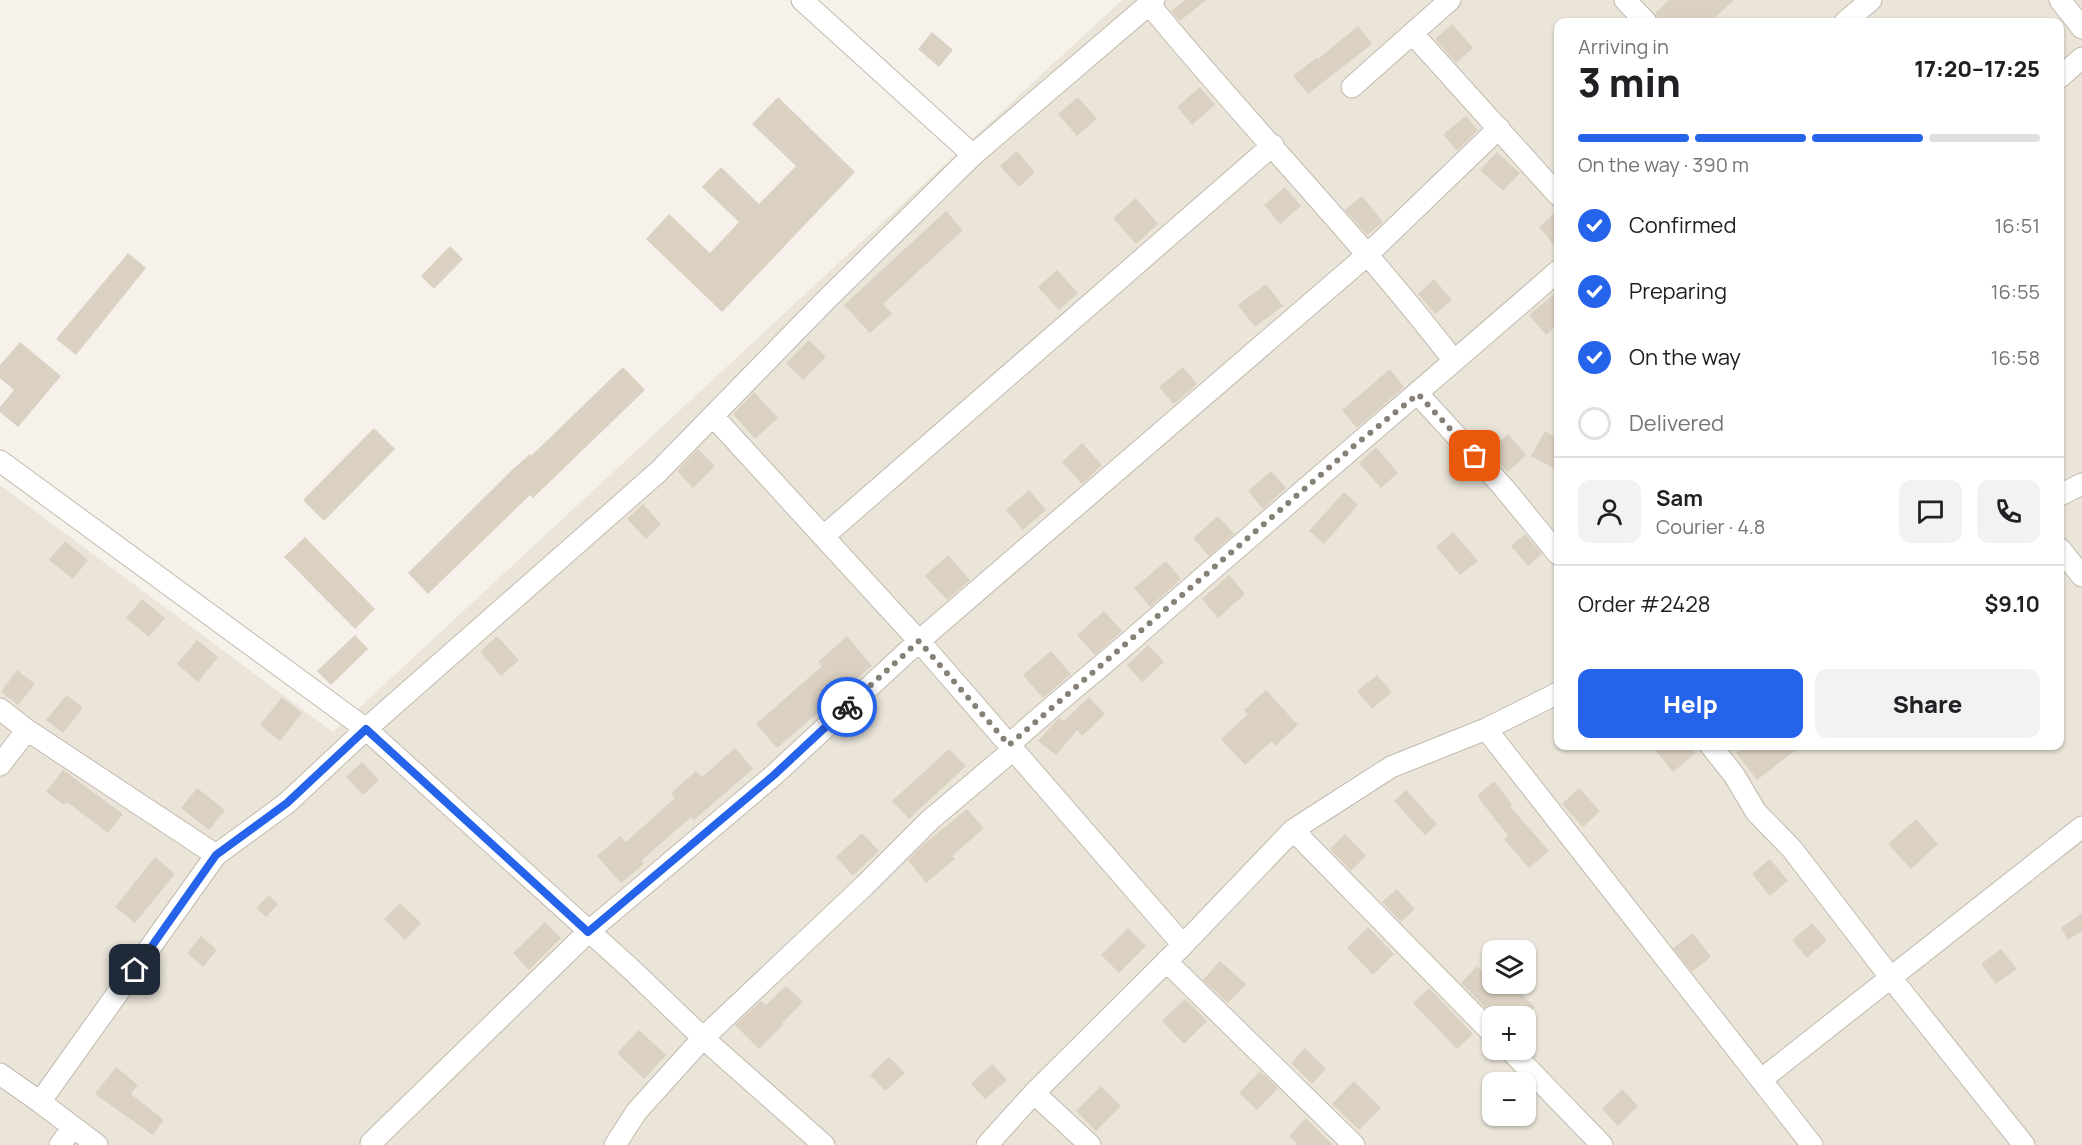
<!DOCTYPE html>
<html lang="en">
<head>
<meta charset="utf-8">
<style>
	:root { --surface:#fff; --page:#f2f2f2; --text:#202124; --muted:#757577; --line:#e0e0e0; --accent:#2563eb }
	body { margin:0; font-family:Manrope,sans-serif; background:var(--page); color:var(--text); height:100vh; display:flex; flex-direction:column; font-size:22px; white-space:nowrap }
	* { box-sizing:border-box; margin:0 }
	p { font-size:20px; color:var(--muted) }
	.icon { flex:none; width:33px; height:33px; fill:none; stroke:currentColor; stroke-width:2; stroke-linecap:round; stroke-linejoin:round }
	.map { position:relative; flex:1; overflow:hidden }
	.panel { position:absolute; left:1554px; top:18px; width:510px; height:732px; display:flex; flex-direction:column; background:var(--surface); border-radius:12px; box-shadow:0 2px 4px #0004 }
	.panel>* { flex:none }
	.buttons { position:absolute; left:1482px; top:940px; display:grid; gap:12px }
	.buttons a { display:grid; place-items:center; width:54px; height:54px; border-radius:12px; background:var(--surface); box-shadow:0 2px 4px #0004; font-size:30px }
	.pin { position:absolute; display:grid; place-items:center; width:51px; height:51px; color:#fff; margin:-26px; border-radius:12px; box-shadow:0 3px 9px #0006 }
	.courier { position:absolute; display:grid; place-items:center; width:60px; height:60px; margin:-30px; border:4px solid #2563eb; border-radius:50%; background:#fff; color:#222; box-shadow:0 2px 8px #0007 }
	.overview em { font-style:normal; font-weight:800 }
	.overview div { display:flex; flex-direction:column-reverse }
	.overview { display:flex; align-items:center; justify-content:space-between; height:102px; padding:0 24px }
	h1 { font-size:39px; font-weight:800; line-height:45px }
	.bar { display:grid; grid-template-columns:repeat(4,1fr); gap:9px 6px; align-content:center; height:72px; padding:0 24px }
	.bar i { height:8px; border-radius:4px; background:var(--line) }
	.bar .selected { background:var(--accent) }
	.bar p { grid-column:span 4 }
	.line { display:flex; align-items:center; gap:15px; padding:0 24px; border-top:2px solid var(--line) }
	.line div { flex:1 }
	.round { display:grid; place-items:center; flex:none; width:63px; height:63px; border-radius:12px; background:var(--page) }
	ol { padding:0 24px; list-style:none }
	li { display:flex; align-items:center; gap:18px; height:66px }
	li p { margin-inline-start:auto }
	li .icon { padding:6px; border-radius:50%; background:var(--accent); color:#fff; stroke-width:4 }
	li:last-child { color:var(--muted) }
	li i { width:33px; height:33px; border:3px solid var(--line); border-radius:50% }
	.cta { display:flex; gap:12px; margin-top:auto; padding:12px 24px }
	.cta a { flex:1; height:69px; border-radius:12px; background:var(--accent); color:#fff; font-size:24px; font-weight:800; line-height:69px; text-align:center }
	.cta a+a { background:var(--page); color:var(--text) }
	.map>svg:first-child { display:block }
	.residential { fill:#eae4d9; fill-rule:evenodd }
	.building { fill:#dbd1c2 }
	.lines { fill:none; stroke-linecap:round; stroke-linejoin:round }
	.minor-casing { stroke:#c2baad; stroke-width:23 }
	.minor { stroke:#fff; stroke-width:21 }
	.done { stroke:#868077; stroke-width:6; stroke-dasharray:0 10.8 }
	.route { stroke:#2563eb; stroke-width:8 }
</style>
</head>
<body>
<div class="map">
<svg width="2082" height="1145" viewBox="0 0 2082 1145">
	<rect width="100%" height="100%" fill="#f6f2eb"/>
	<path class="residential" d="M1122 0H2082V1145H0V485L333 732ZM1558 22H2060V746H1558ZM1492 951H1526V984H1492ZM1492 1017H1526V1050H1492ZM1492 1083H1526V1116H1492Z"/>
	<path class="building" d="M1185 0H1206L1180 21 1171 11Z
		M1669 0H1734L1710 22H1661L1655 13Z
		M1452 24 1473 48 1456 63 1435 39Z
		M1358 26 1372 44 1308 94 1293 76 1316 58 1318 59Z
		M932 32 953 50 939 67 918 49Z
		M1200 87 1215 105 1192 125 1177 107Z
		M778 97 855 172 722 312 646 239 669 214 710 253 739 222 702 187 721 167 759 204 796 166 752 124Z
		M1078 97 1097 119 1077 136 1058 114Z
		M1466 116 1478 130 1457 151 1443 134Z
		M1017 151 1035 172 1019 187 1000 166Z
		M1497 152 1520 173 1503 191 1480 170Z
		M1285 187 1301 206 1280 224 1264 205Z
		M1362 196 1383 222 1367 235 1345 210Z
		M1136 198 1158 224 1136 244 1113 218Z
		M1558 210V250L1539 227Z
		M946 211 963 230 883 304 892 314 870 333 844 305Z
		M450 246 463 259 434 289 421 276Z
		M128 253 146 268 76 355 56 339Z
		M1057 270 1078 293 1059 310 1038 287Z
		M1434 279 1452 300 1435 314 1418 294Z
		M1266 284 1283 306 1255 327 1238 305Z
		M1558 291V324L1546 335 1529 315Z
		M809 340 826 357 803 380 786 363Z
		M20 342 61 376 18 427 0 412V407L14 390 0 378V365Z
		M623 367 645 390 533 498 530 495 428 594 408 573 512 470 530 454 531 456Z
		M1183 367 1197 384 1174 404 1159 387Z
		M1390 369 1404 387 1357 428 1342 410Z
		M754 392 778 418 755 439 733 414Z
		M374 428 395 449 324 521 303 500Z
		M1545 431 1558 439V471L1531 456Z
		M1508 434 1526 455 1508 472 1489 452Z
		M1082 443 1102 465 1082 484 1062 462Z
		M1376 447 1398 473 1381 488 1359 463Z
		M698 449 715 466 693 488 677 471Z
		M1271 471 1286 488 1263 509 1248 491Z
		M1029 490 1046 510 1023 530 1006 510Z
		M1344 492 1358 505 1324 544 1309 531Z
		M643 504 661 524 646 539 627 519Z
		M1218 516 1234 534 1209 556 1193 538Z
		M1453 532 1478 561 1460 575 1436 547Z
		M1525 534 1542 554 1528 566 1511 546Z
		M305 537 375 609 355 629 284 557Z
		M65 541 88 560 73 579 49 560Z
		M948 555 970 580 947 600 925 576Z
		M1166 561 1181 579 1150 607 1134 588Z
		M1229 575 1245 594 1218 618 1202 599Z
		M142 599 165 618 149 637 126 618Z
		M1104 611 1122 631 1095 655 1077 635Z
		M355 635 368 649 331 685 317 671Z
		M497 636 519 660 501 676 480 652Z
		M847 636 872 666 777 748 756 724 822 666 818 662Z
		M197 640 218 657 198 682 177 664Z
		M1148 645 1164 662 1142 682 1127 665Z
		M1051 651 1071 674 1043 698 1023 675Z
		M17 670 35 684 18 705 1 692Z
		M1377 675 1392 692 1372 709 1357 691Z
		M1266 690 1298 725 1275 746 1272 741 1245 765 1221 739 1248 714 1244 710Z
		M67 695 83 708 63 733 46 720Z
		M282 697 302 713 280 741 260 725Z
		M1089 697 1105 714 1082 736 1077 730 1056 755 1038 741 1059 718 1064 721Z
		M1652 746H1689L1696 753 1673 772Z
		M1745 746H1801L1757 780 1736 753Z
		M735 748 753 769 694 820 691 817 641 861 644 864 621 883 597 856 620 836 626 842 675 798 671 793 696 771 702 777Z
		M949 749 966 766 909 819 892 801Z
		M362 762 379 780 363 795 346 777Z
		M63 770 123 814 108 833 67 802 64 805 46 792Z
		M1494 781 1512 804 1510 806 1549 851 1529 868 1504 839 1508 836 1477 796Z
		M197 788 225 810 209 830 181 808Z
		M1579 788 1600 811 1583 827 1562 804Z
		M1406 790 1437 824 1425 835 1394 801Z
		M967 809 984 828 952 856 955 859 926 883 908 860 924 844Z
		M1916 819 1938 844 1911 869 1888 844Z
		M862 833 879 851 853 876 836 857Z
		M1345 834 1366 856 1351 871 1330 849Z
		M155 857 175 874 135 923 115 907Z
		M1770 859 1788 881 1770 896 1752 874Z
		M1397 889 1415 909 1401 922 1382 902Z
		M269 895 278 904 266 917 256 908Z
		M400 903 421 923 405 940 384 919Z
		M2082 913V931L2068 940 2061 928Z
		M545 922 561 938 529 970 513 953Z
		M1812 923 1827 940 1807 958 1792 940Z
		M1368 927 1394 954 1373 975 1347 948Z
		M1128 928 1146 946 1119 973 1101 955Z
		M1693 933 1711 957 1692 972 1673 948Z
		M201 936 217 950 203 967 187 953Z
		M2001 949 2017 969 1996 984 1981 964Z
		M1220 961 1246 984 1228 1003 1203 980Z
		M1477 966 1492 981V984H1510L1535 1007 1526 1017H1494L1461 983Z
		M786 986 803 1002 782 1023 784 1024 759 1049 735 1025 761 1001 766 1005Z
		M1429 988 1473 1034 1457 1049 1413 1003Z
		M1185 999 1207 1021 1184 1044 1162 1021Z
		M639 1030 666 1055 644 1079 617 1053Z
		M1305 1048 1326 1069 1312 1084 1291 1063Z
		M889 1057 905 1073 885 1091 870 1075Z
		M992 1064 1007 1080 985 1099 971 1084Z
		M116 1067 138 1085 131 1094 164 1120 153 1135 95 1094Z
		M1260 1071 1278 1088 1257 1110 1239 1093Z
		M1354 1081 1381 1108 1359 1130 1332 1104Z
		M1101 1086 1121 1106 1096 1131 1076 1111Z
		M1622 1089 1638 1106 1618 1126 1602 1109Z
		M1306 1118 1333 1145H1298L1289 1136Z"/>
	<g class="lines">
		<defs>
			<path id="minor" d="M802 0 973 155
				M1625 0 1646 22
				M2060 0 2082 28
				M1149 4C1248 125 1359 237 1454 361
				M1845 22 1871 0
				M1413 34 1558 195
				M2060 77 2082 58
				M1352 87 1450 0
				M1418 394 1504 488 1558 554
				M713 416 919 641 1183 945 1034 1093 987 1145
				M0 461 366 729 632 970 703 1038 824 1145
				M2060 495 2082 484
				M824 536 1273 145
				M2060 549 2082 576
				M0 709 27 730 216 855
				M1486 729 1812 1145
				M1009 745C1050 707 1094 673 1136 636 1276 513 1418 393 1558 271
				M1711 746 1734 775 1756 812 1792 849 1891 978 2024 1145
				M0 765 27 730
				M1293 830 1492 1033
				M1183 945 1293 830 1391 767 1486 729 1558 693
				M1166 961 1354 1145
				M1510 1050 1602 1145
				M0 1074 40 1102 216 855 287 803 366 729 658 472 826 300 973 155 1154 0
				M1762 1079 2082 827
				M1034 1093 1090 1145
				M40 1102 97 1145
				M60 1145 73 1127
				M373 1145 371 1143 588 932 774 775 919 641 1366 256 1499 128
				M615 1145 637 1111 703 1038 864 886 930 820 1013 750"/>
		</defs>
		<use href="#minor" class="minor-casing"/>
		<use href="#minor" class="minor"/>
	</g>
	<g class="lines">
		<path class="done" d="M847 707 919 641 1009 745 1354 446 1418 394 1475 456"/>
		<path class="route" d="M135 970 216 855 287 803 366 729 588 932 774 775 847 707"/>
	</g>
</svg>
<div class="buttons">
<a><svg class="icon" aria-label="layers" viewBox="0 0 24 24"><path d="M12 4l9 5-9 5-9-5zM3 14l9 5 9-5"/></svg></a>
<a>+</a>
<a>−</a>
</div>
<div class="pin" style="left:1475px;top:456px;background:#ea580c"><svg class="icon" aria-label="bag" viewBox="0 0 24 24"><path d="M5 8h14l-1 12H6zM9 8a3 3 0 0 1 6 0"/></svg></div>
<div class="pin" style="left:135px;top:970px;background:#1f2937"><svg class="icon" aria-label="home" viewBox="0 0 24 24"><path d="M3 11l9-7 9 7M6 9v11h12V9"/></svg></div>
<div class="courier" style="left:847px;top:707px"><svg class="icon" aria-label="bike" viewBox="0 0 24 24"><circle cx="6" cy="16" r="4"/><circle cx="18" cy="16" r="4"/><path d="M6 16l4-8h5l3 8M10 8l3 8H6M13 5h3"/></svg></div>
<section class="panel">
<div class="overview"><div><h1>3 min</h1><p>Arriving in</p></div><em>17:20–17:25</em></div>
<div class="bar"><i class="selected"></i><i class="selected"></i><i class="selected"></i><i></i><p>On the way · 390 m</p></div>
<ol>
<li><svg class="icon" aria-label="check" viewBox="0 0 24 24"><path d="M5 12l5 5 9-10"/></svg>Confirmed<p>16:51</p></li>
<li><svg class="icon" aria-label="check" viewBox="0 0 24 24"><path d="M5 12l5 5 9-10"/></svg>Preparing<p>16:55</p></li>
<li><svg class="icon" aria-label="check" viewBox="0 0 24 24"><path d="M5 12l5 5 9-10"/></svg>On the way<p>16:58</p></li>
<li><i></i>Delivered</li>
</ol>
<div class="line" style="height:108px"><a class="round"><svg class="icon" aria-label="person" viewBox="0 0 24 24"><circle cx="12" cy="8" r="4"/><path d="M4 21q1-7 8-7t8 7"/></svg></a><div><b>Sam</b><p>Courier · 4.8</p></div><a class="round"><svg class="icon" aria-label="chat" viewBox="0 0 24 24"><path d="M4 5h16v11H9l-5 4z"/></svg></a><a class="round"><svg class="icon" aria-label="phone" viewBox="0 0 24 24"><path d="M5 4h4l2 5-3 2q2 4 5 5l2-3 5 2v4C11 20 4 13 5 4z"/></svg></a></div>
<div class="line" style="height:78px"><div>Order #2428</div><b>$9.10</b></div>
<div class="cta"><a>Help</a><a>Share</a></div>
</section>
</div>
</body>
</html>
